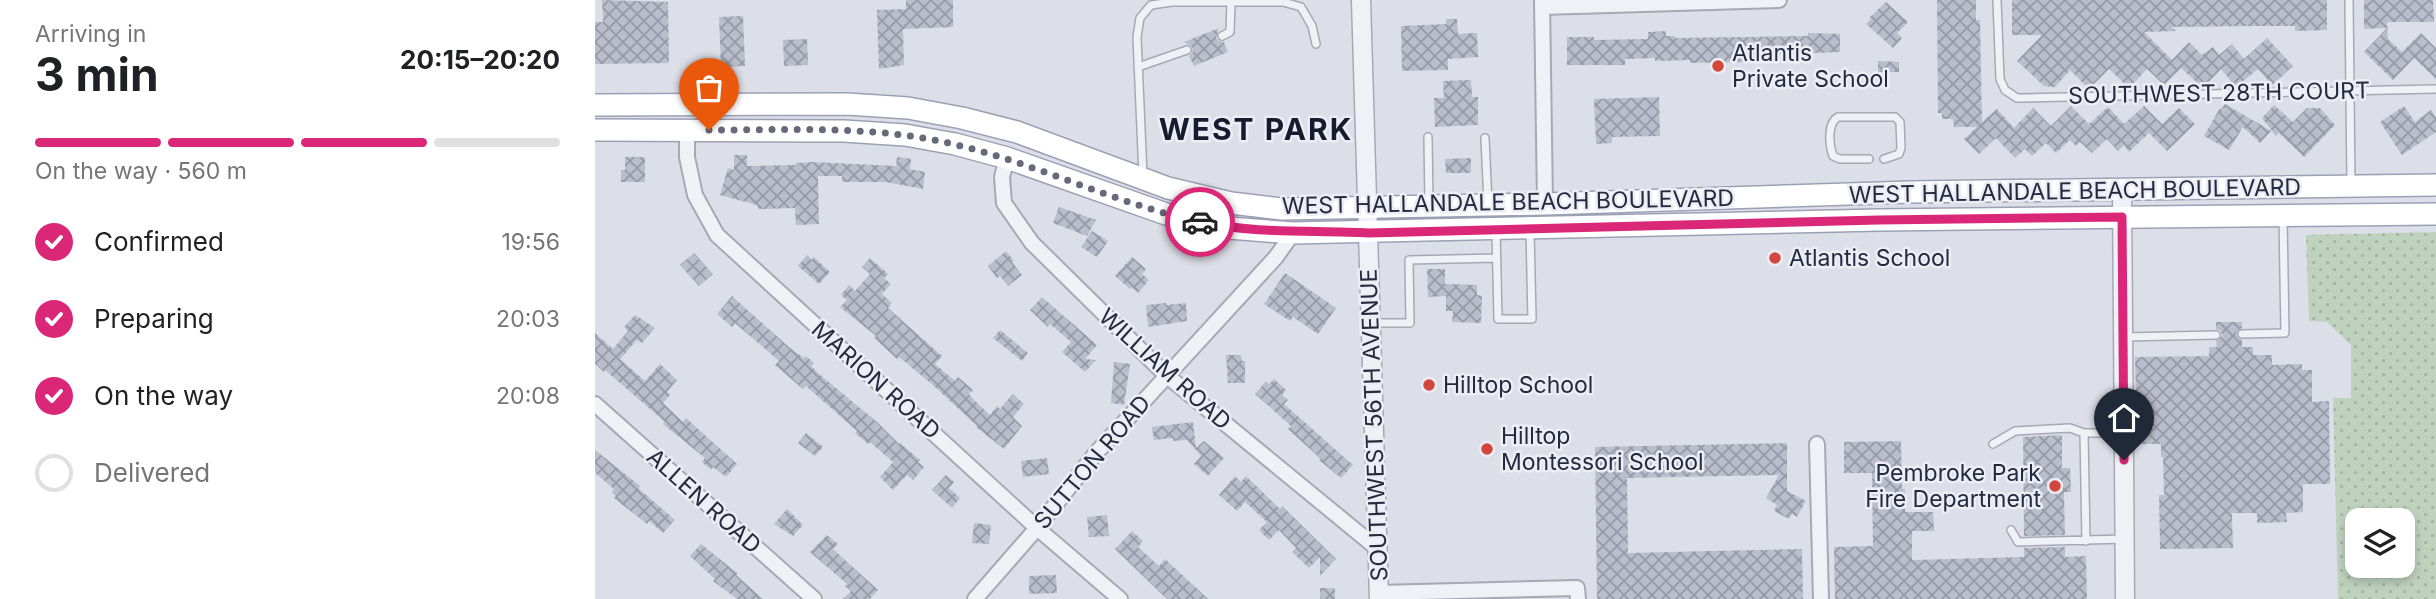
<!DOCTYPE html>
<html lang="en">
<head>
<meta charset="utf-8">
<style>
	:root { --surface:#fff; --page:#f6f6f6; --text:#202124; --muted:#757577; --line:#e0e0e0; --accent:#db2777 }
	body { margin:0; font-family:Inter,sans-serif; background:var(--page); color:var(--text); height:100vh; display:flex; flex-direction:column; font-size:26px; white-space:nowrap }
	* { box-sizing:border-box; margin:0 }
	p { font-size:23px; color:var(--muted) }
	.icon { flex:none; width:38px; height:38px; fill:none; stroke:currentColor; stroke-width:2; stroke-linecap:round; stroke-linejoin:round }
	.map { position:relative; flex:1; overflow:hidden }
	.side { display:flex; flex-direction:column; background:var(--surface); width:595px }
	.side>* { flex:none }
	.buttons { position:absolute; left:1750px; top:508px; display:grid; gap:14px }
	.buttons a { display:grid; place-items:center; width:70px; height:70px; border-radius:14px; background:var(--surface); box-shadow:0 4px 10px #0003; font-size:35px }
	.pin { position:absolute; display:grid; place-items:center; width:60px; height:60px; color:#fff; margin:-72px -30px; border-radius:50% 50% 50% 0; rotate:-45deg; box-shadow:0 0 7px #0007 }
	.pin .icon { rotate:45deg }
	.courier { position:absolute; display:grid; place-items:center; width:70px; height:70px; margin:-35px; border:5px solid #db2777; border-radius:50%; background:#fff; color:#222; box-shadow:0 2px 9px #0007 }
	.overview em { font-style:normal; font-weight:700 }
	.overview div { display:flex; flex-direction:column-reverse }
	.overview { display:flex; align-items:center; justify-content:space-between; height:119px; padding:0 35px }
	h1 { font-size:46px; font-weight:700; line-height:52px }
	.bar { display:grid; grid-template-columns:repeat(4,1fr); gap:10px 7px; align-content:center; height:84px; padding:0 35px }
	.bar i { height:9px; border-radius:5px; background:var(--line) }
	.bar .current { background:var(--accent) }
	.bar p { grid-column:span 4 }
	ol { padding:0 35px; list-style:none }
	li { display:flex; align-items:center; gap:21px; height:77px }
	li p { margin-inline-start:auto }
	li .icon { padding:7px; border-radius:50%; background:var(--accent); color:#fff; stroke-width:4 }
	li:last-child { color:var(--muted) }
	li i { width:38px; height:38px; border:4px solid var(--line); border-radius:50% }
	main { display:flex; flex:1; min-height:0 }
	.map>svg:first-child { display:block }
	.park { fill:url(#park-dots); fill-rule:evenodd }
	.building { fill:url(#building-cross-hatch) }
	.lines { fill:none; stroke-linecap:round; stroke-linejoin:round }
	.service-casing { stroke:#a6a9b5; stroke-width:10 }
	.minor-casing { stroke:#a6a9b5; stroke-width:18 }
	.tertiary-casing { stroke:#a6a9b5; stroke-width:21 }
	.primary-casing { stroke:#9ca0b4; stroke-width:24 }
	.service { stroke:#f0f1f6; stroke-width:7 }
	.minor { stroke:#f0f1f6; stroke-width:14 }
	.tertiary { stroke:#f0f1f6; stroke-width:18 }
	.primary { stroke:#fff; stroke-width:21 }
	.done { stroke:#66697a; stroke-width:7; stroke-dasharray:0 12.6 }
	.route { stroke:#db2777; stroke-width:9 }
	.poi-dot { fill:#d3463c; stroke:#edeef5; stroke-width:2.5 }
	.labels { text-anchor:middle; stroke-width:5; stroke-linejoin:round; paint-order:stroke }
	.poi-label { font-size:23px; fill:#262a3f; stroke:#edeef5; text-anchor:start }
	.street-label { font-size:23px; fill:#262a3f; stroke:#edeef5 }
	.district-label { font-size:30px; font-weight:bold; letter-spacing:2px; fill:#181b2f; stroke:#edeef5 }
</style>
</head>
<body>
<main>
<section class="side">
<div class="overview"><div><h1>3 min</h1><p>Arriving in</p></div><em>20:15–20:20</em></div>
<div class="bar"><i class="current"></i><i class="current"></i><i class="current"></i><i></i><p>On the way · 560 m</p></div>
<ol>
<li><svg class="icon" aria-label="check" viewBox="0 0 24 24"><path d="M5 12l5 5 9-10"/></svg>Confirmed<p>19:56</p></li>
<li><svg class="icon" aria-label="check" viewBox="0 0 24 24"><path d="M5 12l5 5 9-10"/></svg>Preparing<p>20:03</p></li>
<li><svg class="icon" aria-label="check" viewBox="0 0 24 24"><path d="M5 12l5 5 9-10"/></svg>On the way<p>20:08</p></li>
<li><i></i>Delivered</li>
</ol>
</section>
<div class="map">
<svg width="1841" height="599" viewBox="0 0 1841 599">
	<defs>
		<pattern id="park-dots" width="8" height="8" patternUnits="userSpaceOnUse" patternTransform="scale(1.75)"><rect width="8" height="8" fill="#bfd2be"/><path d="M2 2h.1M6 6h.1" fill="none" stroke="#a4b4a4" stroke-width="1.8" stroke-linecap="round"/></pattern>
		<pattern id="building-cross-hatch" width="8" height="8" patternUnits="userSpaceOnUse" patternTransform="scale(1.75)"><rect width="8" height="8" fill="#babdcb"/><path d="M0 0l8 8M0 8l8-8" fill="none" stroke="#979aa6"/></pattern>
	</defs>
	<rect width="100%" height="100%" fill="#dddfe8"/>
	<path class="park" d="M1841 232V599H1743L1738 398H1756V345L1732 322 1714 321 1711 235ZM1762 520H1808V565H1762Z"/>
	<path class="building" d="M7 0 73 2 74 63 0 64V22H8Z
		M311 0H358V27L308 29 309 65 284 69 282 10 311 9Z
		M1342 0H1381V20H1385L1387 122 1402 109 1419 128 1438 108 1456 126 1476 106 1494 124 1513 107 1529 124 1549 106 1567 124 1584 108 1600 124 1572 151 1554 133 1534 152 1529 145 1523 151 1512 139 1497 153 1485 142 1481 146 1475 140 1461 153 1451 143 1437 156 1430 149 1420 158 1401 138 1384 154 1369 139 1382 127H1359L1358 119H1347V113H1343Z
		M1417 0H1732V30L1700 31V26H1659L1577 27 1581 31 1549 32 1577 60 1594 42 1607 55 1618 47 1624 55 1637 44 1649 59 1672 38 1698 66 1677 85 1663 69 1641 87 1626 69 1608 88 1586 68 1569 85 1552 69 1534 88 1514 69 1494 89 1475 70 1460 87 1449 86 1422 61 1447 35H1417Z
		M1769 0H1838L1839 22H1792L1793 39 1807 52 1826 33 1841 48V79L1819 58 1798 80 1769 52 1792 28 1769 29Z
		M1291 2 1313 22 1302 33 1307 38 1298 48 1271 24 1276 19 1274 18Z
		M148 16 150 66 126 67 124 17Z
		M851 19H862L863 34 882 33 883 57 853 59V70L807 71 806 26 851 24Z
		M624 28 621 38 624 41 629 42 633 52 599 66 594 56 598 52 597 47 589 42Z
		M1071 31V36H1080V38L1213 36V33L1245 34V52L1163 55 1164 62 1095 63V60L1060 61V58L1030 59V65H972V37H999V40L1053 39V32Z
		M212 39 213 65 189 66 188 40Z
		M1283 61 1304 62V72H1283Z
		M876 80 877 97H883V125L840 127 839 98H849L848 81Z
		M1064 97 1065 136 1017 137V143L1001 144 999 99Z
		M1630 104 1666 125 1676 131 1665 143 1648 127 1634 150 1609 136 1625 108 1630 112 1627 108Z
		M1679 105 1698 122 1712 108H1725L1740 125 1709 157 1684 133 1681 136 1667 118Z
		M1809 106 1820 122 1836 110 1841 117V132L1807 155 1785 122Z
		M139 155H152V166L201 165V163L218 162 301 166 302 157 316 159 315 169 330 172 328 189 291 182H247V176H223L224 224 201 225 200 208 163 209 162 205 125 195 133 168 139 170Z
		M30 157H50V182H26V170H30Z
		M876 158V173H851L850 159Z
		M464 207 501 220 492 236 458 223Z
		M497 231 513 241 502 257 486 247Z
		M411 251 419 261 417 262 427 275 413 286 405 276 402 278 393 266Z
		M99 253 118 274 104 286 85 265Z
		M212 255 217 260 219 257 235 272 224 284 203 266Z
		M537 257 551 269 547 274 554 280 543 293 536 287 535 289 520 276Z
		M275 258 293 274 289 278 296 284 287 294 297 303 293 308 347 356 340 364 360 381 363 377 378 390 374 394 379 400 395 415 402 406 405 409 418 394 429 404 418 417 427 426 409 449 381 427 382 426 339 386 304 357 302 359 279 338 281 336 245 307 252 300 246 295 254 285 260 291 275 274 267 267Z
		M832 269H850V284L882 285V295L887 296 886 323 857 322 858 311H851V296L833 297Z
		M690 273 741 308 723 334 698 317 695 321 669 304Z
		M137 296 195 348 209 358 211 356 219 363 216 366 224 374 282 422 304 444 305 443 325 460 323 462 329 467 318 480 312 475 298 490 285 477 298 462 275 442 273 444 260 433 262 431 211 386 208 389 180 365 184 361 140 323 137 327 122 314Z
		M447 297 502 345 490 359 501 360 490 372 467 352 476 342 455 324 453 327 435 310Z
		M571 303V305L591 303 592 321 553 327 551 305Z
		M40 315 60 328 47 343 42 340 25 359 50 381 65 364 82 380 72 392 75 395 68 403 88 422 91 418 142 464 131 477 118 467 116 470 107 462 110 458 68 424 70 422 10 370 9 372 0 364V333L18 349 33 331 29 327Z
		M1621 322H1647V328L1642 331 1641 335 1647 340V347H1658V355H1677V365L1707 364V370H1717V402L1734 401 1735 484H1708V512L1691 513 1692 522 1662 523V513H1637L1638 548 1565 549 1564 495H1569L1568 457H1566V444H1542L1540 357 1614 356V347H1622L1621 341 1627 336 1626 331 1621 329Z
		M405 330 433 353 427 361 398 338Z
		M631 355H646L647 361H650V383H633Z
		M519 362 535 364 529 405 516 403Z
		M679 379 691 390 687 395 693 400 689 404 758 465 746 478 724 460 726 459 693 429 696 426 660 394 671 381 674 384Z
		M598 422 601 448 609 441 629 458 613 476 599 464 606 456 592 440 578 441V438L559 440 557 427Z
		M211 433 228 447 220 456 203 443Z
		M1467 435V468H1475L1476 492H1469L1470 535 1429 536 1428 437Z
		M1306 441 1307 489H1310V512H1338L1339 531H1317V560L1429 557V548L1470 547V557L1491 556 1492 599H1240L1239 547 1278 546 1277 473H1249V442Z
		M1192 443V491L1211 501 1202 517 1197 514 1194 519 1179 511 1182 505 1171 498 1184 475 1032 478 1033 553 1207 549 1208 599H1002L1000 447Z
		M0 450 45 486 43 488 80 520 68 533 54 521 52 524 19 498 21 496 17 492 19 489 0 473Z
		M452 458 454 474 428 477 426 461Z
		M351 475 359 482 354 488 365 498 357 508 337 490Z
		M640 476 646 482 651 476 685 509 687 506 741 559 725 576V557L714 568 697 552 701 548 684 530 674 540 664 530 672 522 650 502 642 511 624 495Z
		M192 509 208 525 198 536 179 524Z
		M512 515 514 536 494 537 492 517Z
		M379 523 396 525 394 544 377 543Z
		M537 531 548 541 543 547 564 566 570 559 613 599H572L520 549Z
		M232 535 243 544 238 549 283 590 275 599H248L256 591 250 586 252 584 215 552Z
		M106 544 143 574 141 575 168 599H142L118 581 120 579 95 556Z
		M461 575 462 593 434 594V576Z
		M725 588H740V599H725Z"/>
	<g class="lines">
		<defs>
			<path id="service" d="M1402 0 1405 79 1410 90 1422 98 1841 89
				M1754 0 1756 185
				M627 36 635 32 636 2
				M543 67 592 50
				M833 137 834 205
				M890 138 893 204
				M1274 159H1245L1238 156C1234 145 1232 123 1243 117H1300L1305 122 1306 148 1304 154 1289 159
				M548 175 542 37 545 18 556 5 577 2H688L706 7 717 26 721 44
				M901 231 903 319H937L935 230
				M777 323H815L814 260 901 258
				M1647 334 1690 333 1688 217
				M1529 337 1621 335
				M1489 433 1491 541
				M1398 444 1420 431 1475 428 1489 433H1529
				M1416 530 1423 542 1529 539"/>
			<path id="minor" d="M947 0 950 204
				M947 7 1184 0
				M92 130V157L100 195 122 235 442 528 525 599
				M412 158 407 177 409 203 437 243 571 375 783 549
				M0 404 219 599
				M1222 444 1226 599
				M784 593 982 588 983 599
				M380 599 442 528 501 453 681 257 698 233"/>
			<path id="tertiary" d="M766 0 784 599
				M1527 190 1530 599"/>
			<path id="primary" d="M0 105 252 104 313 108 367 118 422 132 573 188 636 203 687 209 950 204 1316 192 1841 185
				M0 130 249 131 310 135 360 144 412 158 571 214 634 228 698 233 1284 220 1841 214"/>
		</defs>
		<use href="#service" class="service-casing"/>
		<use href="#minor" class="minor-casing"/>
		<use href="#tertiary" class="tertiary-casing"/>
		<use href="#primary" class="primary-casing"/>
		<use href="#service" class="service"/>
		<use href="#minor" class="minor"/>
		<use href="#tertiary" class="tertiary"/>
		<use href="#primary" class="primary"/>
	</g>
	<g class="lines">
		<path class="done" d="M114 130C196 130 282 125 362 145 445 165 522 204 605 222"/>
		<path class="route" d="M605 222C661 234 717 230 774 233L1284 220 1527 217 1529 460"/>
	</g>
	<g class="poi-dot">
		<circle cx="1123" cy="66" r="7"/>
		<circle cx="1180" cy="258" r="7"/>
		<circle cx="834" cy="385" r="7"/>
		<circle cx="892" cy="449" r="7"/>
		<circle cx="1460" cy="486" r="7"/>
	</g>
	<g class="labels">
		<g class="poi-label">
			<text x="1137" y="61">Atlantis<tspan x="1137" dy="26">Private School</tspan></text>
			<text x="1194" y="266">Atlantis School</text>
			<text x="848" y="393">Hilltop School</text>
			<text x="906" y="444">Hilltop<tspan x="906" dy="26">Montessori School</tspan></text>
			<text x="1446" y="481" text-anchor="end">Pembroke Park<tspan x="1446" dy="26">Fire Department</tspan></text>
		</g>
		<g class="street-label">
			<text transform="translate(1624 93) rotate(-1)" y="8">SOUTHWEST 28TH COURT</text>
			<text transform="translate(1480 191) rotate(-1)" y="8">WEST HALLANDALE BEACH BOULEVARD</text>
			<text transform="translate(913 202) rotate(-1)" y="8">WEST HALLANDALE BEACH BOULEVARD</text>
			<text transform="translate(570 369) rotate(42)" y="8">WILLIAM ROAD</text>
			<text transform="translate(281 380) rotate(42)" y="8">MARION ROAD</text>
			<text transform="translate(779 425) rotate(-92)" y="8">SOUTHWEST 56TH AVENUE</text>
			<text transform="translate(497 462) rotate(-50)" y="8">SUTTON ROAD</text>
			<text transform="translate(109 501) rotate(42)" y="8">ALLEN ROAD</text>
		</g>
		<g class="district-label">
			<text x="661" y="140">WEST PARK</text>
		</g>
	</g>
</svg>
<div class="buttons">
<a><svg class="icon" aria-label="layers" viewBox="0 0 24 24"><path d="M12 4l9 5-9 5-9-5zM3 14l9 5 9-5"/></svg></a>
</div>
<div class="pin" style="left:114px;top:130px;background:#ea580c"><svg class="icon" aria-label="bag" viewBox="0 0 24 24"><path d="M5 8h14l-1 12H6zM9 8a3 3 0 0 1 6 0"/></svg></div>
<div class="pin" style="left:1529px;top:460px;background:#1f2937"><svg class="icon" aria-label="home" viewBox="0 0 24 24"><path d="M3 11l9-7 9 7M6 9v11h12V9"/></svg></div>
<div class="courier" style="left:605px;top:222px"><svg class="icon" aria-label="car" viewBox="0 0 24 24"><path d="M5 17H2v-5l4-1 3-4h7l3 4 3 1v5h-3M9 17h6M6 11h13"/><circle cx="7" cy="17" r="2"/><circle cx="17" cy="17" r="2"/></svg></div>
</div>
</main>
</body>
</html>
